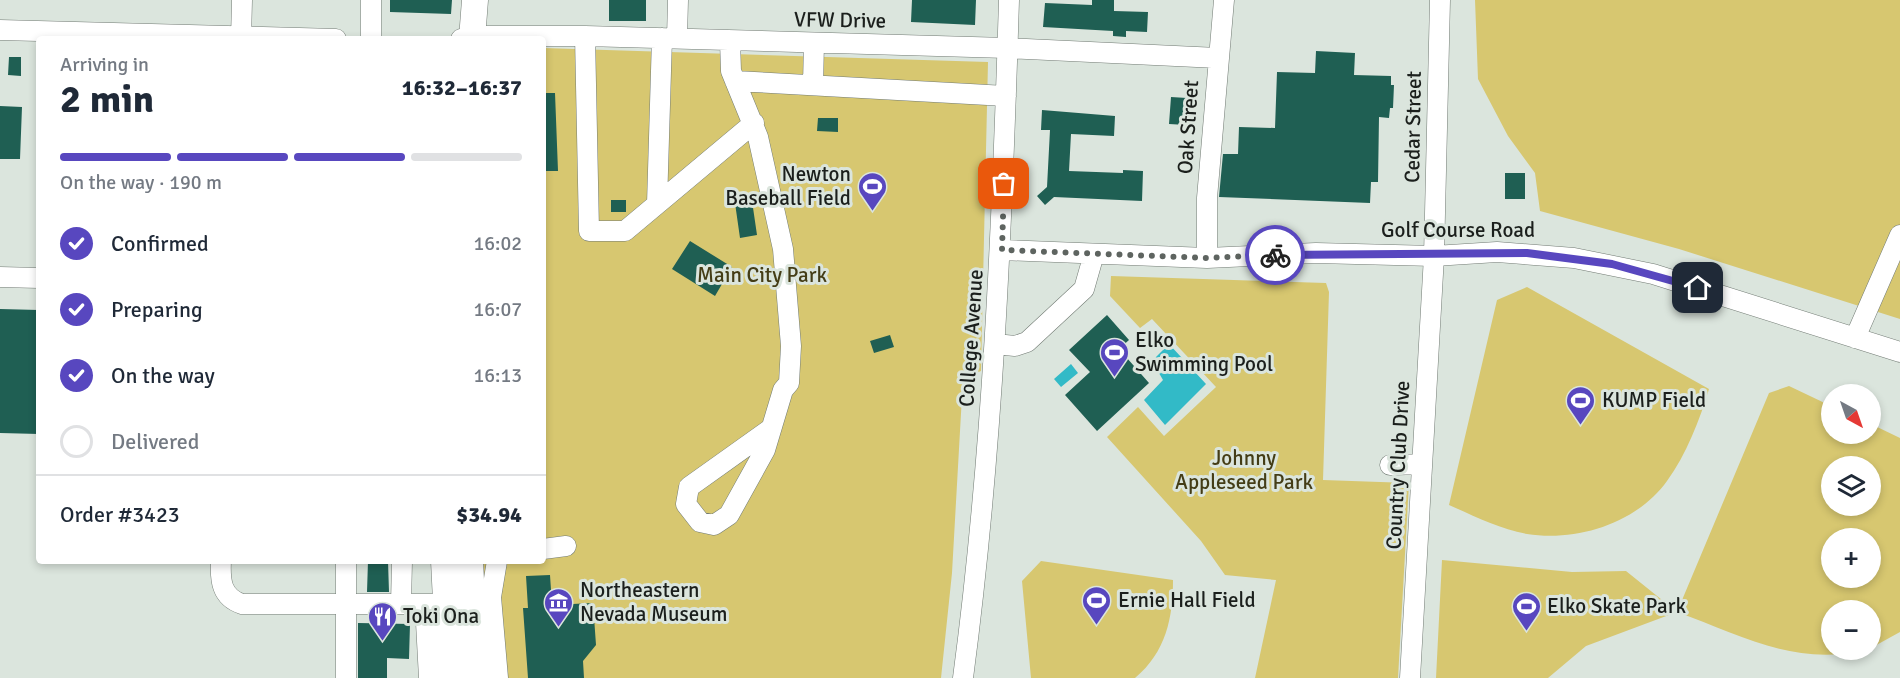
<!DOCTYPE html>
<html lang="en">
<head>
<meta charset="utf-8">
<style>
	:root { --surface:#fff; --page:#f6f6f7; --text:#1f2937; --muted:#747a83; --line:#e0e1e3; --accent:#5847bf }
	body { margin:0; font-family:Signika,sans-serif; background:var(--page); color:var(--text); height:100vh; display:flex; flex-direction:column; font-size:22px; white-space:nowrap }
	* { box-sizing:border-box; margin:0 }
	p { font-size:20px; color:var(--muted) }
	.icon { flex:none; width:33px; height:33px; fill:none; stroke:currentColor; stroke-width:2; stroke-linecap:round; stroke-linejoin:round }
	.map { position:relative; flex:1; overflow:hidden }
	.details { position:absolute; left:36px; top:36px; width:510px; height:528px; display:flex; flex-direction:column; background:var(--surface); border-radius:6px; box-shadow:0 3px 9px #0003 }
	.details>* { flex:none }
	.needle { width:39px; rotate:140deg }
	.fabs { position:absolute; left:1821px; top:384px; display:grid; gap:12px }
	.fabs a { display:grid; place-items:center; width:60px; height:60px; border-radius:50%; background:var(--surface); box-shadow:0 3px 9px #0003; font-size:30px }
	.pin { position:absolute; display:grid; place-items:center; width:51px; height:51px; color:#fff; margin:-26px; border-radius:12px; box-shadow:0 3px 9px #0006 }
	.courier { position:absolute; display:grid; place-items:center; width:60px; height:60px; margin:-30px; border:4px solid #5847bf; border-radius:50%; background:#fff; color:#222; box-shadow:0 2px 8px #0007 }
	.overview em { font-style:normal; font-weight:700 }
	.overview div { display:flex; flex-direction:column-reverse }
	.overview { display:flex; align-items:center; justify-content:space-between; height:102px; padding:0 24px }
	h1 { font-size:39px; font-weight:700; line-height:45px }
	.bar { display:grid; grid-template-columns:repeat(4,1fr); gap:9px 6px; align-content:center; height:72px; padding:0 24px }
	.bar i { height:8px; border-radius:4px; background:var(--line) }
	.bar .selected { background:var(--accent) }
	.bar p { grid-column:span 4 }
	.line { display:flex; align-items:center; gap:15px; padding:0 24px; border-top:2px solid var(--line) }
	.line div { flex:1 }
	ol { padding:0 24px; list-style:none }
	li { display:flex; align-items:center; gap:18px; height:66px }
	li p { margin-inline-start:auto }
	li .icon { padding:6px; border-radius:50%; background:var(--accent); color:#fff; stroke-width:4 }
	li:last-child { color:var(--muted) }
	li i { width:33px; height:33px; border:3px solid var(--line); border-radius:50% }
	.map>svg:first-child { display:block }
	.green { fill:#d7c770; fill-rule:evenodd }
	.water { fill:#32bac7 }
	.building { fill:#1f5f53 }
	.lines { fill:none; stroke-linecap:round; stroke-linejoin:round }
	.minor-casing { stroke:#727b74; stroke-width:21 }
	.major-casing { stroke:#727b74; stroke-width:27 }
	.minor { stroke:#fff; stroke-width:20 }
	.major { stroke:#fff; stroke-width:26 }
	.done { stroke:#5e6460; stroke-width:6; stroke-dasharray:0 10.8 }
	.route { stroke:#5847bf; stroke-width:8 }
	.labels { text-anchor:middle; stroke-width:6; stroke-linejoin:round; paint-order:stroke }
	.street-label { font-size:21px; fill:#1b1f1c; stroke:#dbe5dd }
	.poi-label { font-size:21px; fill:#1b1f1c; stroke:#dbe5dd; text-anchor:start }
	.park-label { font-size:21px; fill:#443d16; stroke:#dbe5dd }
</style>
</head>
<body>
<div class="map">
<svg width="1900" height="678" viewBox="0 0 1900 678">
	<rect width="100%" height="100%" fill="#dbe5dd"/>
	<path class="green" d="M1475 0H1900V319L1679 249 1540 211 1535 173 1508 136 1478 79Z
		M543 48 988 62 981 371 963 378 952 573 941 678H484L478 561H543Z
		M1111 276 1326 283 1329 292 1323 480 1409 483 1398 678H1255L1276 580 1225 575 1201 541 1107 437 1138 407 1164 436 1216 387 1152 319 1140 328 1110 296Z
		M1527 287 1709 389C1700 419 1686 455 1667 481 1637 523 1577 542 1527 534 1500 529 1474 516 1449 505L1497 300Z
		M1789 386 1831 406 1832 434H1870L1871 424 1900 438V632L1871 648 1870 610H1832V650H1865C1795 667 1741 635 1677 612L1586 646 1548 678H1436L1442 560 1572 572 1626 571 1677 612 1769 393ZM1832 466H1870V506H1832ZM1832 538H1870V578H1832Z
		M1041 561 1173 580C1173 618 1166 652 1135 678H1031L1022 581Z"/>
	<path class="water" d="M1169 344 1206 384 1165 425 1144 400 1163 380 1152 361Z
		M1071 364 1078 373 1061 387 1054 379Z"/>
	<path class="building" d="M390 0H452L451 14 390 12Z
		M609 0H646V21H609Z
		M912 0H976L975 25 911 22Z
		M1092 0H1114V11L1148 12 1147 32 1126 31V37L1113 36V31L1043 27 1045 3 1092 5Z
		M1316 51 1355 53 1354 75 1391 76V85H1394L1393 108H1390L1389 118 1379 117 1378 182H1371L1370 203 1219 197 1223 154H1238L1239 127 1275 128 1277 72 1315 73Z
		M9 57H21V76L8 75Z
		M543 93H555L558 171H543Z
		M1171 97 1187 98 1186 125 1169 124Z
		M0 106 22 107 20 159H0Z
		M1042 110 1115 116 1114 136 1071 134 1069 171 1123 173V170L1143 171 1142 201 1054 197 1045 205 1037 196 1047 187 1050 130H1041Z
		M818 118H838V132L817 131Z
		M1505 173H1525V199H1505Z
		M751 194 757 235 740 238 734 196Z
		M611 200H626V212H611Z
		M690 241 732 267 715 296 672 269Z
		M0 309 39 310V434L0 433Z
		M1107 315 1129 340 1119 349 1149 383 1097 431 1065 395 1090 372 1069 350Z
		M890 335 894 347 874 353 870 341Z
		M368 561H388L389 592H367Z
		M550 575 552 605 593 603 596 645 583 661 584 678H528L523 608H528L526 576Z
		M358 623 410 624 409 659 387 658V678H358Z"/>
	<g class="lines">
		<defs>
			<path id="minor" d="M0 30 336 39
				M585 36 589 231H625L754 123
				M677 38 678 0
				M241 39 242 0
				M371 39V0
				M461 39 474 36H585L1007 48 1218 58
				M730 41 731 71 758 137 783 249 791 346 789 383 783 390 765 450 729 515 714 525 700 522 686 504 689 487 769 430
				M735 81 1006 96
				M813 85 814 43
				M657 204 662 38
				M1002 250 1207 258 1316 253 1434 256 1497 252 1574 258 1653 274 1900 352
				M1207 258V198L1224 0
				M0 277 39 278
				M1855 338 1900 235
				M995 344 1015 346 1027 342 1084 289 1094 254
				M1390 465 1422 464
				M543 549 566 546
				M221 561C220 580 221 597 242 604H471
				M346 561V678
				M497 561 491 597 498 678
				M401 604 402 561
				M425 604 429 678
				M963 678C993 452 1002 228 1009 0
				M1410 678 1434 256 1440 0"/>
			<path id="major" d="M472 39 475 0
				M444 561 450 678
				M470 561 476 678"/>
		</defs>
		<use href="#minor" class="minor-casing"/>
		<use href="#major" class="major-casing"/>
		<use href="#minor" class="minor"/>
		<use href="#major" class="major"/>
	</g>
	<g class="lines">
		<path class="done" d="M1004 184 1002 250 1207 258 1275 255"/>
		<path class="route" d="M1275 255 1527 253 1612 264 1698 288"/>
	</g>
	<defs>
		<symbol id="stadium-pin" viewBox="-11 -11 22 30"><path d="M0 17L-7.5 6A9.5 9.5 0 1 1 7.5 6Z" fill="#5847bf" stroke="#dbe5dd"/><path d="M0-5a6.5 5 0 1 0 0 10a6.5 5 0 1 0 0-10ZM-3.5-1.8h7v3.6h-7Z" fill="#fff"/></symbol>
		<symbol id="museum-pin" viewBox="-11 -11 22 30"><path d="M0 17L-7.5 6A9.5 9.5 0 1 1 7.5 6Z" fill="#5847bf" stroke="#dbe5dd"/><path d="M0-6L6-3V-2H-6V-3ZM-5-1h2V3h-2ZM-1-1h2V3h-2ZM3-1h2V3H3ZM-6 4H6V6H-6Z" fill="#fff"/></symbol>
		<symbol id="restaurant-pin" viewBox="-11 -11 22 30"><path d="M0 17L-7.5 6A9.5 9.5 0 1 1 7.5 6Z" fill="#5847bf" stroke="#dbe5dd"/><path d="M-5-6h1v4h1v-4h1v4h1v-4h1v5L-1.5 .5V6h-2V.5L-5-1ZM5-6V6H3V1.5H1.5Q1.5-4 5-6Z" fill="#fff"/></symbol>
	</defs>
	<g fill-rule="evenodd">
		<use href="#stadium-pin" x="856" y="170" width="33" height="45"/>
		<use href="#stadium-pin" x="1098" y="336" width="33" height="45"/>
		<use href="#stadium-pin" x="1564" y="384" width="33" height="45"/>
		<use href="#stadium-pin" x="1080" y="584" width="33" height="45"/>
		<use href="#museum-pin" x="542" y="586" width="33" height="45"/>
		<use href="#stadium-pin" x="1510" y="590" width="33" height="45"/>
		<use href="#restaurant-pin" x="366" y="600" width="33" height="45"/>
	</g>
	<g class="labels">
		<g class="street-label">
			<text transform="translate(840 20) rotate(1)" y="7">VFW Drive</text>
			<text transform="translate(1188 127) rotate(-86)" y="7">Oak Street</text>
			<text transform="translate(1413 127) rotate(-89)" y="7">Cedar Street</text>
			<text x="1458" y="237">Golf Course Road</text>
			<text transform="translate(971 338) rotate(-86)" y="7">College Avenue</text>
			<text transform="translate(1398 465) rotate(-87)" y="7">Country Club Drive</text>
		</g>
		<g class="poi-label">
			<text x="851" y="181" text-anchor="end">Newton<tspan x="851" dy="24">Baseball Field</tspan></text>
			<text x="1135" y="347">Elko<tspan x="1135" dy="24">Swimming Pool</tspan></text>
			<text x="1602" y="407">KUMP Field</text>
			<text x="580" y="597">Northeastern<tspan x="580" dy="24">Nevada Museum</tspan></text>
			<text x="1118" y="607">Ernie Hall Field</text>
			<text x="1547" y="613">Elko Skate Park</text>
			<text x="403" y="623">Toki Ona</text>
		</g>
		<g class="park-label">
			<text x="762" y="282">Main City Park</text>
			<text x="1244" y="465">Johnny<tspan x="1244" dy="24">Appleseed Park</tspan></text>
		</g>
	</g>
</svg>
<div class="fabs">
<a><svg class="needle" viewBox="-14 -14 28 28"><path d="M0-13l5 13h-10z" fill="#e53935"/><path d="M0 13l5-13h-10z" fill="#747a83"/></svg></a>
<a><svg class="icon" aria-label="layers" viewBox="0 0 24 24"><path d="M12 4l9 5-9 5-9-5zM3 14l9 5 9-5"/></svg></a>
<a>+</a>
<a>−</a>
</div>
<div class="pin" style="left:1004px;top:184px;background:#ea580c"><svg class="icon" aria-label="bag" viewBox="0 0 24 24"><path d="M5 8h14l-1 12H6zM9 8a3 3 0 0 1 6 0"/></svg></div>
<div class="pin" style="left:1698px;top:288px;background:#1f2937"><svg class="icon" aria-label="home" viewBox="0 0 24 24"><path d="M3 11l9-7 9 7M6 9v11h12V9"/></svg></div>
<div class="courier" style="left:1275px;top:255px"><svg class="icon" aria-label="bike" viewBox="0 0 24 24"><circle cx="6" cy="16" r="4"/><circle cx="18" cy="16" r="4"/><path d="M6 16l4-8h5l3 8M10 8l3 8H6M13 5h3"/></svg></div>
<section class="details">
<div class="overview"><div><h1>2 min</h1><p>Arriving in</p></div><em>16:32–16:37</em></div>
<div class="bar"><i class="selected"></i><i class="selected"></i><i class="selected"></i><i></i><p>On the way · 190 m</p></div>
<ol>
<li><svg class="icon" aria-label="check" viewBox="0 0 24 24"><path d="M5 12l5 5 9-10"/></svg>Confirmed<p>16:02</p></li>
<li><svg class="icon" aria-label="check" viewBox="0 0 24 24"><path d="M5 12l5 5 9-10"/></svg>Preparing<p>16:07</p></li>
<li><svg class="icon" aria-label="check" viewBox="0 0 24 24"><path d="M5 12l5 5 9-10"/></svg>On the way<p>16:13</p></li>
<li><i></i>Delivered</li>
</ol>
<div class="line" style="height:78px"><div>Order #3423</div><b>$34.94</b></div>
</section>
</div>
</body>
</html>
